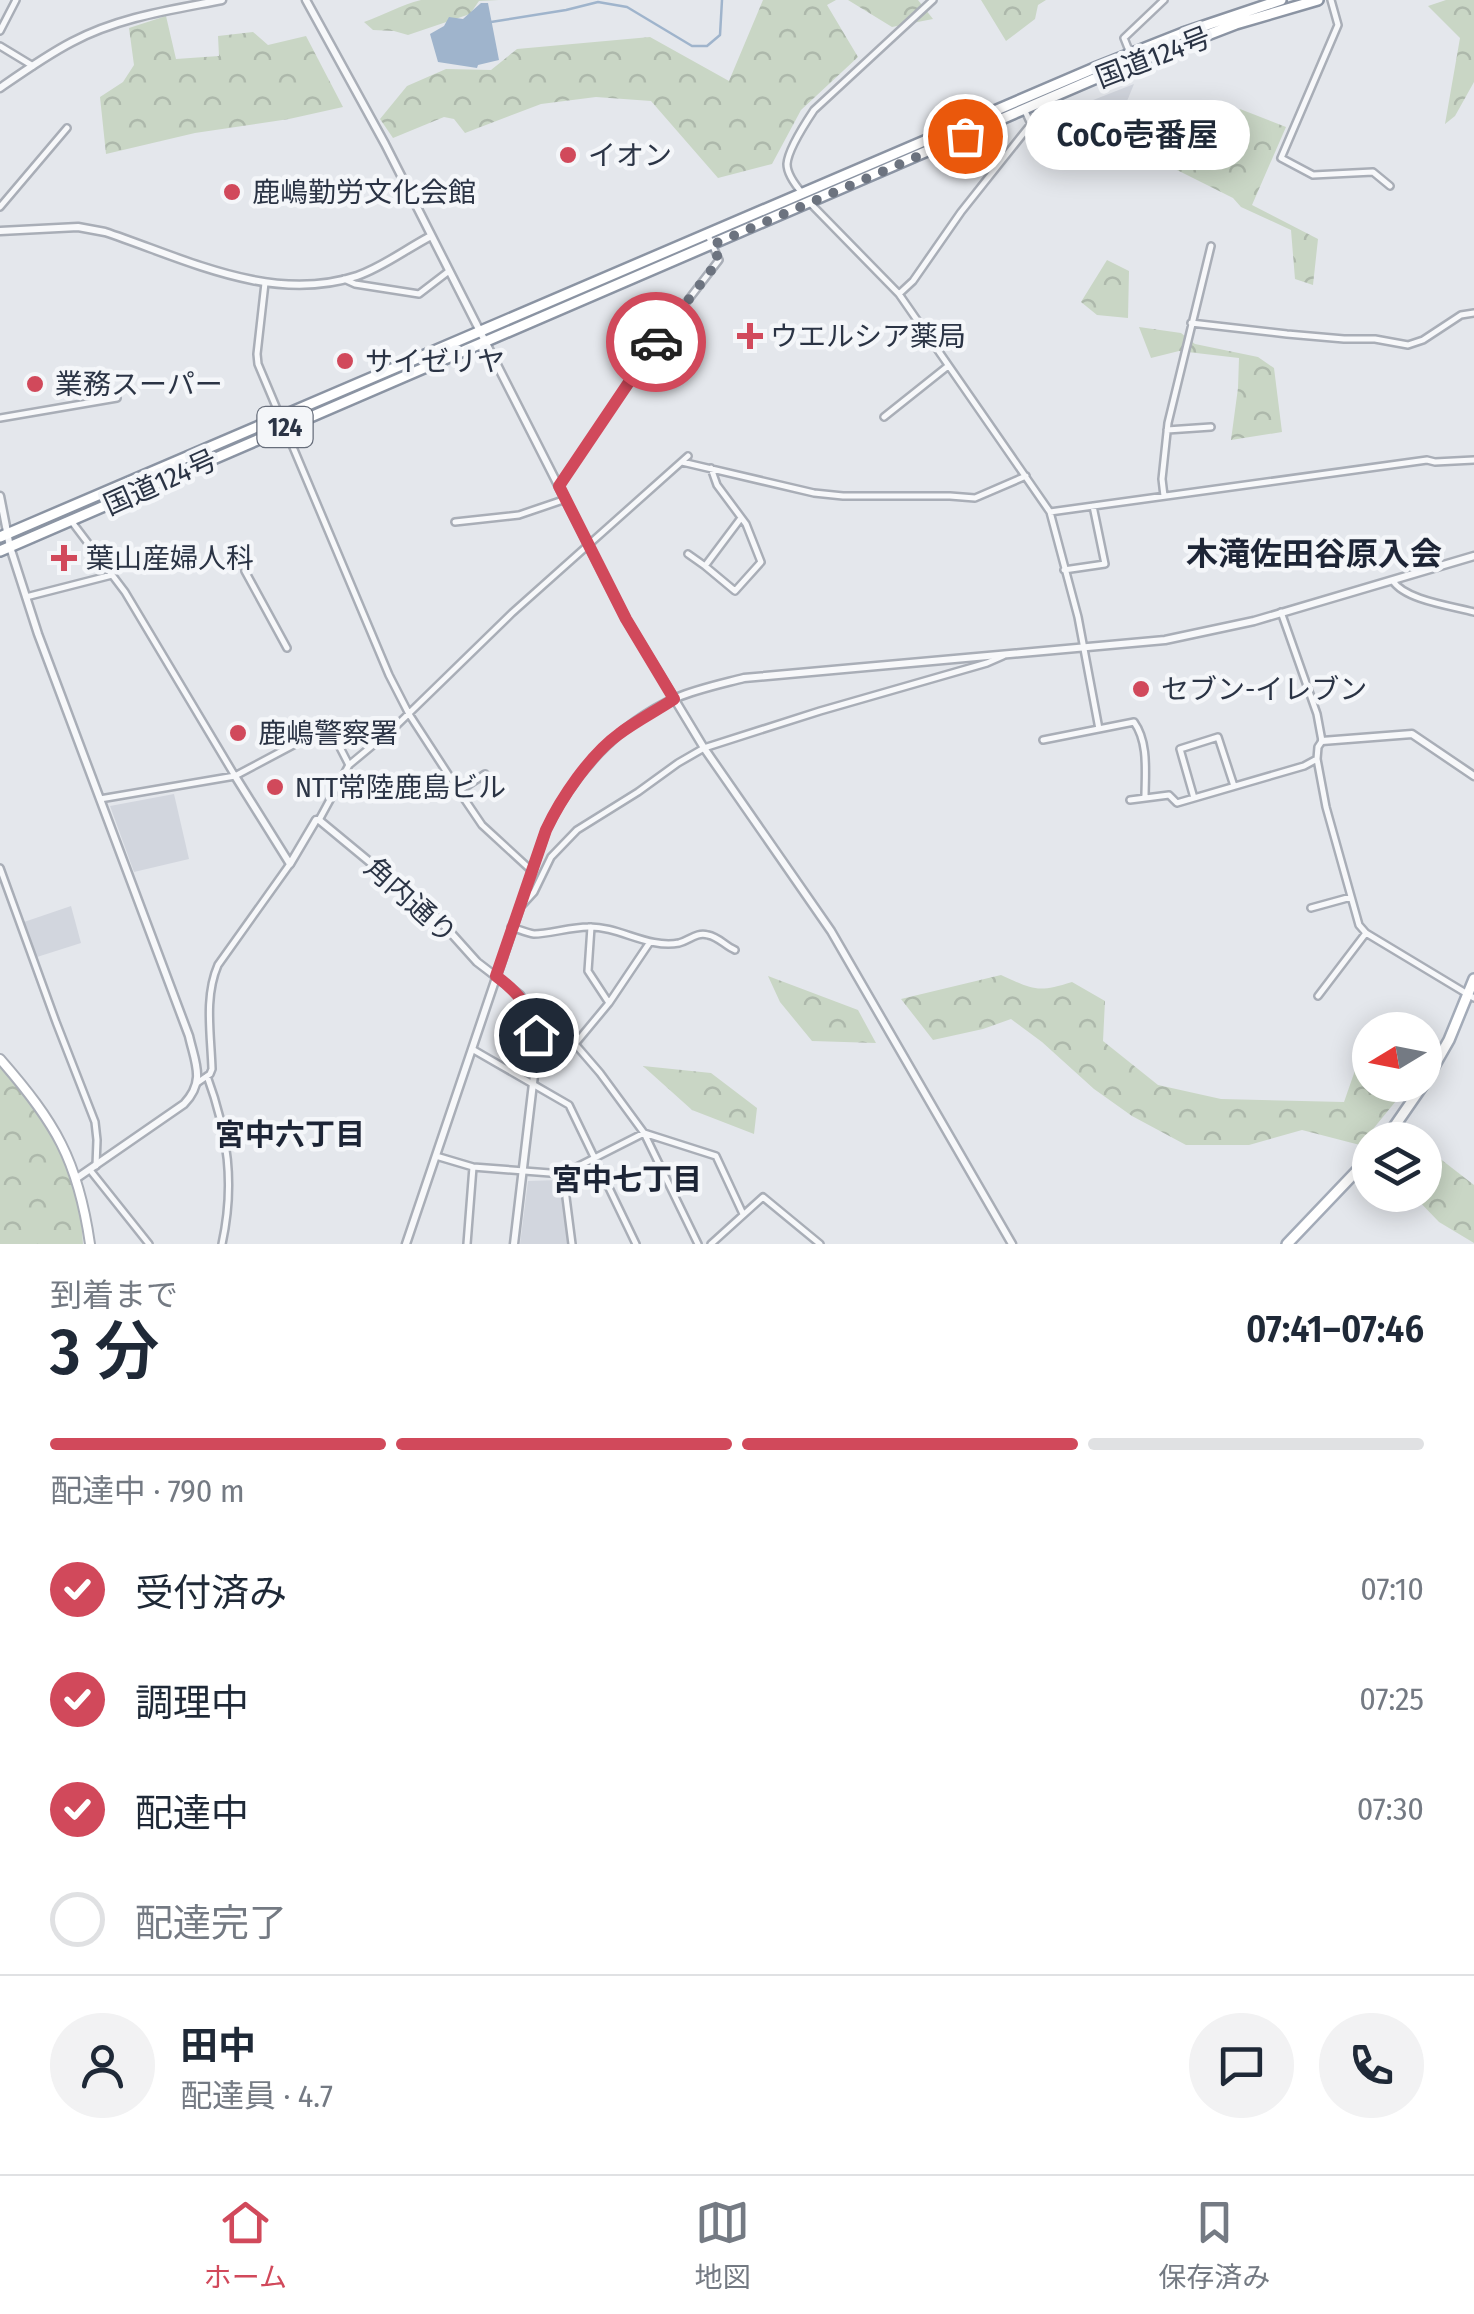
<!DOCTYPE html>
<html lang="ja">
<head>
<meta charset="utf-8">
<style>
	:root { --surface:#fff; --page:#f2f2f3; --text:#1f2937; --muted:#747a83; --line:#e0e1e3; --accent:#d1495b }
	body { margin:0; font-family:"Fira Sans Condensed","Noto Sans JP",sans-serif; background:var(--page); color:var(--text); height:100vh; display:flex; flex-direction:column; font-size:38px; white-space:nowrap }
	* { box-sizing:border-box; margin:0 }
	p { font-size:32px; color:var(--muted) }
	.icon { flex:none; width:55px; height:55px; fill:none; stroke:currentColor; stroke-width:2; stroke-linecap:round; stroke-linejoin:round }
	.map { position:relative; height:1244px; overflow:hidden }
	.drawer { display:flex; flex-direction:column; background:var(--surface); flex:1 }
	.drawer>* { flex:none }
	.needle { width:65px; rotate:260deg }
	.controls { position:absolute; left:1352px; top:1012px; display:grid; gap:20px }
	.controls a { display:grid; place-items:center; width:90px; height:90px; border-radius:50%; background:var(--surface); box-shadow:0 5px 25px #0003; font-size:50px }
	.pin { position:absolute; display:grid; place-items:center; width:85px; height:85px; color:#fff; margin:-42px; border:5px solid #fff; border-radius:50%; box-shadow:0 2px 10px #0007 }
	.courier { position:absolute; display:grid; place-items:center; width:100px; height:100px; margin:-50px; border:8px solid #d1495b; border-radius:50%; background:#fff; color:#222; box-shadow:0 2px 12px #0007 }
	.bubble { position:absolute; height:70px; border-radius:35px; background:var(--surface); box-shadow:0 5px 25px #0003; font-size:32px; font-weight:600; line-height:70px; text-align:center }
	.summary em { font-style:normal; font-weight:600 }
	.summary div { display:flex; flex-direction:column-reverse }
	.summary { display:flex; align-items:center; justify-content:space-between; height:170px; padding:0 50px }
	h1 { font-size:65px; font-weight:600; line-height:75px }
	.bar { display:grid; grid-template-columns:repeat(4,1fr); gap:15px 10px; align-content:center; height:120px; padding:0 50px }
	.bar i { height:12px; border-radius:8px; background:var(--line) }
	.bar .selected { background:var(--accent) }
	.bar p { grid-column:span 4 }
	.line { display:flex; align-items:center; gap:25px; padding:0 50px; border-top:2px solid var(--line) }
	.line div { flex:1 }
	.round { display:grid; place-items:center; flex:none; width:105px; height:105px; border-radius:52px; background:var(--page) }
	ol { padding:0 50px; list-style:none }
	li { display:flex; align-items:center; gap:30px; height:110px }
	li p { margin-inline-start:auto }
	li .icon { padding:10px; border-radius:50%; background:var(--accent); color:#fff; stroke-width:4 }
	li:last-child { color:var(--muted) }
	li i { width:55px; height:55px; border:5px solid var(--line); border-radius:50% }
	.tabs { display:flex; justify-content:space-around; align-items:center; height:140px; border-top:2px solid var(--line); background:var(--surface); font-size:28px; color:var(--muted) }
	.tabs a { display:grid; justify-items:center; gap:5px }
	.tabs .selected { color:var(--accent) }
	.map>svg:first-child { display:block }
	.built { fill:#d2d6de }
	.forest { fill:url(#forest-crowns) }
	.water { fill:#9fb4cc }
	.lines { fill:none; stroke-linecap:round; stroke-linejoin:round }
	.stream { stroke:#9fb4cc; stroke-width:2.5 }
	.minor-casing { stroke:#a9aeb7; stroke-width:10 }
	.tertiary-casing { stroke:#a9aeb7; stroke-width:11 }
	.secondary-casing { stroke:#a9aeb7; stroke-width:12 }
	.primary-casing { stroke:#a3abb8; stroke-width:14 }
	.trunk-casing { stroke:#8b94a3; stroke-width:14 }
	.minor { stroke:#f7f8fa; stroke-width:5 }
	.tertiary { stroke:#f7f8fa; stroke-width:6 }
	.secondary { stroke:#fff; stroke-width:8 }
	.primary { stroke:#fff; stroke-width:9 }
	.trunk { stroke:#fff; stroke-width:9 }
	.done { stroke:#6c737f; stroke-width:10; stroke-dasharray:0 18 }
	.route { stroke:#d1495b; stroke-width:12 }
	.poi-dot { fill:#d1495b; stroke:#f4f6f9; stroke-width:4 }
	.labels { text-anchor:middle; stroke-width:9; stroke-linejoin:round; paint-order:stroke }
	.shield { fill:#f4f6f9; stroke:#676e7b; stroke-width:2.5 }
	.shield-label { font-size:25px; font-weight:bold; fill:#2b3445 }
	.street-label { font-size:28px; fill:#2b3445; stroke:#f4f6f9 }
	.poi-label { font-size:28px; fill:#2b3445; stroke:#f4f6f9; text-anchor:start }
	.neighbourhood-label { font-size:30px; font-weight:bold; fill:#1d2536; stroke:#f4f6f9 }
	.quarter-label { font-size:32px; font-weight:bold; fill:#1d2536; stroke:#f4f6f9 }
</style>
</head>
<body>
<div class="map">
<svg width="1474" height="1244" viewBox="0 0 1474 1244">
	<defs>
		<pattern id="forest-crowns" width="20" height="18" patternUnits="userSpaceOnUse" patternTransform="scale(2.5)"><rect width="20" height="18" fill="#c9d6c5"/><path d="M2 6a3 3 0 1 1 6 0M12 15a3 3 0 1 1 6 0" fill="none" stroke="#adb8ab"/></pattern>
	</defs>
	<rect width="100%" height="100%" fill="#e4e7ec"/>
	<path class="built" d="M1134 84 1107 150 1052 125 1055 115Z
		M174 794 189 859 134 872 110 806Z
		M71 906 81 943 37 957 24 922Z
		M559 1180 569 1244H520L528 1181Z"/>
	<path class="forest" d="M421 0H499L479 1 470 14 408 35 394 31 373 30 364 22C384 15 401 5 421 0Z
		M763 0H836L827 5 858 57 801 110 772 164 718 178 651 101 596 97 541 104 465 133 454 119 444 117 393 138 380 119 407 86 446 69 491 70 517 49 650 37 729 81Z
		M848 0H918L933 19 892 27Z
		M981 0H1046L1038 5 1035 19 1006 41Z
		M1446 0H1474V82L1455 116 1445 124 1460 38 1428 6Z
		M166 16 176 59 219 56 218 36 253 32 268 45 306 36 343 107 289 119 195 133 106 154 100 97 123 82 134 65 129 28Z
		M1240 109 1286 127 1252 205 1318 239 1313 285 1295 279 1291 230 1241 207 1233 198 1167 165 1181 130 1224 142Z
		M1107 260 1129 271 1128 318 1097 315 1081 302Z
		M1139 327 1181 333 1195 344 1258 357 1274 368 1282 432 1231 440 1238 388 1239 358 1179 351 1151 358Z
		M1001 975C1034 990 1037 993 1072 982L1105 1001 1103 1041 1158 1085 1221 1099 1344 1102 1359 1059 1370 1064V1085H1409L1360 1145 1302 1130 1249 1145H1186L1132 1116 1094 1089 1042 1042 1011 1019 983 1029 933 1040 901 999Z
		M768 976 858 1010 876 1043 812 1041 780 1002Z
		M0 1065C48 1119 80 1170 83 1244H0Z
		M643 1066 711 1073 757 1108 754 1134 692 1110Z
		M1425 1147 1474 1185V1243L1439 1222 1413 1195H1425Z"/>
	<path class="water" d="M481 3H488L499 60 478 65 477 68 438 62 430 34 444 26 449 17 463 19Z"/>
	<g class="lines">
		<path class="stream" d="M491 22 566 10 598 2 627 7 692 46H707L720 35 722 0"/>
		<defs>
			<path id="minor" d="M1331 0 1338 25 1281 158 1313 175 1373 172 1390 186
				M0 31 16 0
				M0 46 33 66
				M1130 53 1124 38 1164 0
				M803 194C796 186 787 175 787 164 788 149 806 122 814 110L933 0
				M810 203 899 294 1050 512 1078 617 1099 729
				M0 207 67 128
				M344 279 355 284 419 294 449 271
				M265 283 257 354 258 364 389 675 409 714 459 791 485 774
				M899 294 913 281 961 212 1031 124 1024 109
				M1191 323 1287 334 1344 339H1375L1408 345 1423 340 1461 315 1474 313
				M884 417 948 366
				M0 418 117 398
				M1167 430 1211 427
				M682 462 814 493 843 496H950L975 498 1026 476
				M559 486 658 339 719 260 707 233
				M1164 496 1162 479 1168 423 1211 246
				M1050 512 1427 460 1435 462 1474 460
				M72 522 125 592 235 776
				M455 522 519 515 566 499
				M688 554 705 566 741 518
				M705 566 735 591 761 562 746 524 717 485 711 468
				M1064 570 1105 564 1093 506
				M245 571 287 648
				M1393 581C1405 600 1452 606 1474 612
				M26 597 112 575
				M1281 612 1317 714 1322 741 1318 747 1317 759 1326 807 1359 925 1366 933 1474 998
				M1043 740 1134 722C1149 743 1145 773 1145 798
				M459 791 482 825 532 871
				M1194 798 1180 749 1218 737 1234 786
				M100 799 235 776 329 726 349 765
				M1130 800 1169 795 1177 803 1304 766 1317 759
				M319 820 349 765 396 726 512 613 688 456
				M0 868 56 1022 95 1122 97 1140 96 1166
				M523 904 534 892 551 857 577 830 638 792 678 763 704 748 820 711 987 663 1003 656
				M1311 908 1351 897
				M511 927C518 929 527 933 534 934 548 934 572 927 588 927 619 926 648 949 679 943 690 940 696 932 708 935 719 937 725 946 735 950
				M591 927 588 971 609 1003
				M1318 996 1366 933
				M535 1029 575 1044 600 1073 644 1133 698 1244
				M575 1044 609 1003 650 942
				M472 1049 569 1105 636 1244
				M207 1076C228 1133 235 1185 222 1244
				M197 1083 210 1074 212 1069C211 1035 204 997 218 965L290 864
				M436 1156 473 1167 563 1174 644 1133 716 1156 743 1214
				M90 1170 149 1244
				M563 1174 572 1244
				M467 1244 473 1167
				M711 1244 763 1197 820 1244"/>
			<path id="tertiary" d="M306 0 385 144 626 619 704 748 831 931 1012 1244
				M0 88C23 72 47 55 72 42 119 17 171 10 222 0
				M0 231 78 227 105 232C186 259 271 304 357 276 383 267 406 249 431 236
				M0 496 10 547 38 634 189 1036C195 1063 206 1081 184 1104L77 1178
				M1322 741 1412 734 1474 776
				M235 776 290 864 316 820H319L400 887 442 923 477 962 520 995 530 1012 535 1029 536 1058 514 1244
				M406 1244 546 830C573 774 618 724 676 698 697 689 721 684 744 678L1165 640 1254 621 1474 556"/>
			<path id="secondary" d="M0 1059C55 1122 78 1160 90 1244"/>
			<path id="primary" d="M1425 1082 1449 1040 1474 979
				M1385 1140 1423 1085
				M1287 1244 1370 1157"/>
			<path id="trunk" d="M0 537 1097 67 1183 33 1281 0
				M0 551 1101 76 1236 24 1318 0"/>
		</defs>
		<use href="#minor" class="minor-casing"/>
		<use href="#tertiary" class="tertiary-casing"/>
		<use href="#secondary" class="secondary-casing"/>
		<use href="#primary" class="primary-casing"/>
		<use href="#trunk" class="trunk-casing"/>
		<use href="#minor" class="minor"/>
		<use href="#tertiary" class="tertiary"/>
		<use href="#secondary" class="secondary"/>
		<use href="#primary" class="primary"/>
		<use href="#trunk" class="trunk"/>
	</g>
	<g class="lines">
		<path class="done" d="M656 342 719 260 712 245 965 136"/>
		<path class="route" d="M536 1035C531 1008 518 992 496 976L546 830C561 798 590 755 619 734 636 721 656 711 674 699L626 619 559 486 656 342"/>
	</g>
	<g class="poi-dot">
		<circle cx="568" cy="155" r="10"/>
		<circle cx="232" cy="192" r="10"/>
		<path d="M745 321h10v10h10v10h-10v10h-10v-10h-10v-10h10z"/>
		<circle cx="345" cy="361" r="10"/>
		<circle cx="35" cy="384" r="10"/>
		<path d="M59 543h10v10h10v10h-10v10h-10v-10h-10v-10h10z"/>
		<circle cx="1141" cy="689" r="10"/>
		<circle cx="238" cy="733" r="10"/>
		<circle cx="275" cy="787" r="10"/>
	</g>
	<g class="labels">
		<rect class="shield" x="257.5" y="407" width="55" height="40" rx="8"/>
		<g class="shield-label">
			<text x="285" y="436">124</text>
		</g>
		<g class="street-label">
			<text transform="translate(1153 57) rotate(-21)" y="10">国道124号</text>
			<text transform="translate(160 482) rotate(-24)" y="10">国道124号</text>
			<text transform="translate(411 900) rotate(42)" y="10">角内通り</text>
		</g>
		<g class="poi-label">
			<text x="588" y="165">イオン</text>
			<text x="252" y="202">鹿嶋勤労文化会館</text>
			<text x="770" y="346">ウエルシア薬局</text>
			<text x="365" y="371">サイゼリヤ</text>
			<text x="55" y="394">業務スーパー</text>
			<text x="86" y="568">葉山産婦人科</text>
			<text x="1161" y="699">セブン-イレブン</text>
			<text x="258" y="743">鹿嶋警察署</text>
			<text x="295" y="797">NTT常陸鹿島ビル</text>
		</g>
		<g class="neighbourhood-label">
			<text x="290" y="1145">宮中六丁目</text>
			<text x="627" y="1190">宮中七丁目</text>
		</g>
		<g class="quarter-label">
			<text x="1314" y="565">木滝佐田谷原入会</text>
		</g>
	</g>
</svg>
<div class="controls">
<a><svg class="needle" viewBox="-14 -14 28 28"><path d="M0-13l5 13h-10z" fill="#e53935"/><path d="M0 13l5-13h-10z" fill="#747a83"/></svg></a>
<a><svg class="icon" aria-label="layers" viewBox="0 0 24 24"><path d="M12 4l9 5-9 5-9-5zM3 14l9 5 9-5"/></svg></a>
</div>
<div class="pin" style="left:965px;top:136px;background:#ea580c"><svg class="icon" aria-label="bag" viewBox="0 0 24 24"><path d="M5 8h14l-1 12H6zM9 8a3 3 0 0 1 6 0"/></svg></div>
<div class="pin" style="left:536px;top:1035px;background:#1f2937"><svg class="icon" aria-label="home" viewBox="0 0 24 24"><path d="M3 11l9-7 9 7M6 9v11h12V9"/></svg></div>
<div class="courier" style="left:656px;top:342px"><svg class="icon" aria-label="car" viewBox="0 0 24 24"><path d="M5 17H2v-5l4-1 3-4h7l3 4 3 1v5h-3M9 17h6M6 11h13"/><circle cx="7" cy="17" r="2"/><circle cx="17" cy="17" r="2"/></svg></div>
<div class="bubble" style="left:1025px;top:100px;width:225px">CoCo壱番屋</div>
</div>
<section class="drawer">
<div class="summary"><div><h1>3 分</h1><p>到着まで</p></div><em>07:41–07:46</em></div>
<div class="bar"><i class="selected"></i><i class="selected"></i><i class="selected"></i><i></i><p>配達中 · 790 m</p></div>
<ol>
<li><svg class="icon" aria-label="check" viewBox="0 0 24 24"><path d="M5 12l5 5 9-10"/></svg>受付済み<p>07:10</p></li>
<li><svg class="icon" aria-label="check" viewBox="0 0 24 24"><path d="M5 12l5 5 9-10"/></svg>調理中<p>07:25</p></li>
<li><svg class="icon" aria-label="check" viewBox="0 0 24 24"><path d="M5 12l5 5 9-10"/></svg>配達中<p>07:30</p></li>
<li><i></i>配達完了</li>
</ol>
<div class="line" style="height:180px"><a class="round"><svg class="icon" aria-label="person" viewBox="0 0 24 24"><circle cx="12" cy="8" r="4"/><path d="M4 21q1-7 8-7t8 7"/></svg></a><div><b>田中</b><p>配達員 · 4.7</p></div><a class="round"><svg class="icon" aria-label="chat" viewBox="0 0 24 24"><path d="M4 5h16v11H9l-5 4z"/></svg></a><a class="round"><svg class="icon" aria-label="phone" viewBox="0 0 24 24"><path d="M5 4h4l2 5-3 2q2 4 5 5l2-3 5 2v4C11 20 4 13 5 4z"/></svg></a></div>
</section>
<nav class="tabs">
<a class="selected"><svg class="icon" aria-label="home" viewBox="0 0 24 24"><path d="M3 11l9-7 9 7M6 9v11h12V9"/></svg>ホーム</a>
<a><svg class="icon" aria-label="map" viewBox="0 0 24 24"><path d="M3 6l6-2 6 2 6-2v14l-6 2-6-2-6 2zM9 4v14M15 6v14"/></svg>地図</a>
<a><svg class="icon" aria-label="saved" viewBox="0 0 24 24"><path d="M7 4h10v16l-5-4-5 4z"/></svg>保存済み</a>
</nav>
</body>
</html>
